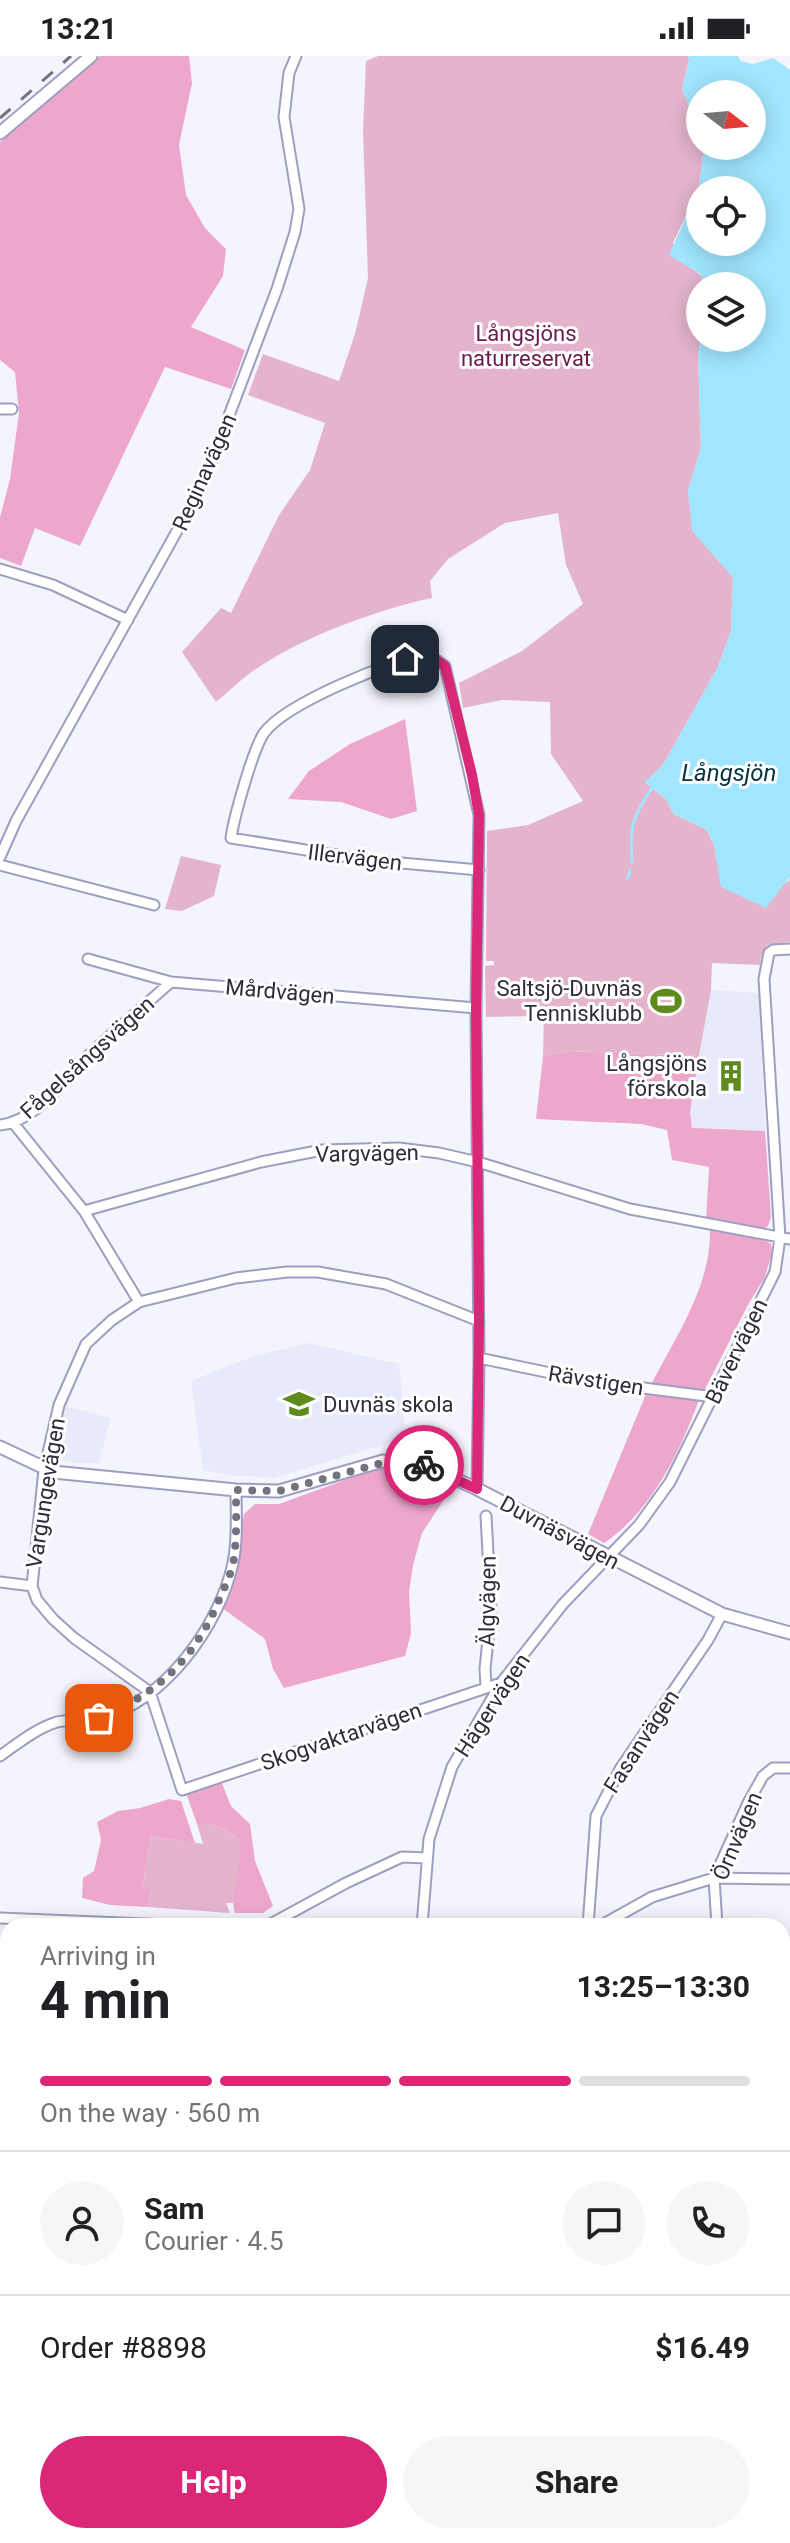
<!DOCTYPE html>
<html lang="en">
<head>
<meta charset="utf-8">
<style>
	:root { --surface:#fff; --page:#f6f6f6; --text:#202124; --muted:#757577; --line:#e0e0e0; --accent:#db2777 }
	body { margin:0; font-family:Roboto,sans-serif; background:var(--page); color:var(--text); height:100vh; display:flex; flex-direction:column; font-size:30px; white-space:nowrap }
	* { box-sizing:border-box; margin:0 }
	p { font-size:26px; color:var(--muted) }
	.icon { flex:none; width:44px; height:44px; fill:none; stroke:currentColor; stroke-width:2; stroke-linecap:round; stroke-linejoin:round }
	.map { position:relative; flex:1; overflow:hidden }
	.drawer { position:absolute; left:0px; top:1862px; width:790px; height:626px; display:flex; flex-direction:column; background:var(--surface); border-radius:24px 24px 0 0; box-shadow:0 4px 20px #0003 }
	.drawer>* { flex:none }
	.needle { width:52px; rotate:106deg }
	.controls { position:absolute; left:686px; top:24px; display:grid; gap:16px }
	.controls a { display:grid; place-items:center; width:80px; height:80px; border-radius:50%; background:var(--surface); box-shadow:0 4px 20px #0003; font-size:40px }
	.pin { position:absolute; display:grid; place-items:center; width:68px; height:68px; color:#fff; margin:-34px; border-radius:16px; box-shadow:0 4px 12px #0006 }
	.courier { position:absolute; display:grid; place-items:center; width:80px; height:80px; margin:-40px; border:6px solid #db2777; border-radius:50%; background:#fff; color:#222; box-shadow:0 2px 10px #0007 }
	.headline em { font-style:normal; font-weight:700 }
	.headline div { display:flex; flex-direction:column-reverse }
	.headline { display:flex; align-items:center; justify-content:space-between; height:136px; padding:0 40px }
	h1 { font-size:52px; font-weight:700; line-height:60px }
	.bar { display:grid; grid-template-columns:repeat(4,1fr); gap:12px 8px; align-content:center; height:96px; padding:0 40px }
	.bar i { height:10px; border-radius:6px; background:var(--line) }
	.bar .on { background:var(--accent) }
	.bar p { grid-column:span 4 }
	.line { display:flex; align-items:center; gap:20px; padding:0 40px; border-top:2px solid var(--line) }
	.line div { flex:1 }
	.round { display:grid; place-items:center; flex:none; width:84px; height:84px; border-radius:42px; background:var(--page) }
	.cta { display:flex; gap:16px; margin-top:auto; padding:16px 40px }
	.cta a { flex:1; height:92px; border-radius:48px; background:var(--accent); color:#fff; font-size:32px; font-weight:700; line-height:92px; text-align:center }
	.cta a+a { background:var(--page); color:var(--text) }
	.status { display:flex; justify-content:space-between; align-items:center; height:56px; padding:0 40px; background:var(--surface); direction:ltr }
	.status svg { height:22px; fill:currentColor }
	.map>svg:first-child { display:block }
	.built { fill:#e8e9fa }
	.green { fill:#e4b4cd }
	.forest { fill:#eda7cc }
	.water { fill:#a1e6fe; fill-rule:evenodd }
	.lines { fill:none; stroke-linecap:round; stroke-linejoin:round }
	.stream { stroke:#a1e6fe; stroke-width:3 }
	.minor-casing { stroke:#9e9ec0; stroke-width:13 }
	.tertiary-casing { stroke:#9e9ec0; stroke-width:15 }
	.minor { stroke:#fff; stroke-width:9 }
	.tertiary { stroke:#fff; stroke-width:11 }
	.rail { stroke:#72727e; stroke-width:3; stroke-dasharray:14 14; stroke-linecap:butt }
	.done { stroke:#73737f; stroke-width:8; stroke-dasharray:0 14.4 }
	.route { stroke:#db2777; stroke-width:10 }
	.labels { text-anchor:middle; stroke-width:6; stroke-linejoin:round; paint-order:stroke }
	.park-label { font-size:22px; fill:#6a1a4d; stroke:#fff }
	.street-label { font-size:22px; fill:#2d2d3b; stroke:#fff }
	.poi-label { font-size:22px; fill:#2d2d3b; stroke:#fff; text-anchor:end }
	.water-label { font-size:24px; font-style:italic; fill:#07323f; stroke:#fff }
</style>
</head>
<body>
<div class="status"><b>13:21</b><svg viewBox="0 0 49 12"><path d="M0 12V9h3v3zM5 12V6h3v6zM10 12V3h3v9zM15 12V0h3v12zM26 1h20v11H26zM47 4h2v5h-2z"/></svg></div>
<div class="map">
<svg width="790" height="2487" viewBox="0 0 790 2487">
	<rect width="100%" height="100%" fill="#f4f5fc"/>
	<path class="built" d="M711 934 759 937 765 1075 692 1073 690 1056Z
		M308 1287 399 1308 406 1382 273 1422 229 1419 203 1414 191 1325 254 1300Z
		M63 1350 111 1362 99 1407H74L52 1402Z"/>
	<path class="green" d="M378 0H688L689 4 682 34 700 73V90H704L699 132 673 187 684 207 702 220 701 282 698 299 701 392 688 434 693 475 733 521 731 575 718 611 663 709 645 726 666 743 674 758 707 774 714 789 722 831 788 826 790 821V886L767 889 761 901 760 909 712 907 711 934 699 1000 568 995 543 1000 544 960 486 961 485 910 494 909V905H486L487 775 528 769 583 745 551 698 550 646 502 644 463 652 459 627 522 595 583 548 566 509 558 457 505 467 448 503 430 525 432 542C376 554 296 583 249 618 238 626 227 637 216 646L182 596 221 552 231 557 279 459 310 414 325 367 248 339 263 298 339 325 355 278 368 222 363 75 366 5Z
		M181 800 221 809 214 840 182 855 165 853Z
		M197 1768H212L238 1781 242 1795 233 1847H226L230 1857 148 1851 151 1835 142 1833 151 1780 203 1788Z"/>
	<path class="forest" d="M100 0H189L192 27 179 89 186 139 205 172 226 193 223 220 191 271 245 294 231 333 165 311 80 490 35 472 21 510 0 502V461L10 423 19 357 15 316 0 304V86Z
		M405 663 417 755 391 763 341 746 288 743 309 715 350 688Z
		M568 995 699 1000 690 1056 692 1072 765 1075 771 1161 768 1170 764 1173 706 1164 709 1111 672 1104 667 1074 641 1068 536 1063 543 1000Z
		M710 1174 766 1185 771 1188 772 1196 765 1221 749 1247 704 1335 651 1329C676 1280 711 1230 710 1174Z
		M646 1338 699 1344C680 1396 651 1456 604 1487L588 1478Z
		M401 1410 425 1415 453 1430 422 1477 413 1509 409 1536 411 1577 405 1600 284 1632 273 1613 265 1583 222 1552 235 1517 244 1458 255 1448H279L370 1415Z
		M221 1725 231 1750 250 1768 255 1805 273 1850 263 1857H235C228 1837 245 1808 238 1781L212 1768H197L186 1737Z
		M169 1743 181 1745 195 1787 151 1780 142 1833 151 1834 148 1851 110 1849 82 1842 83 1822 94 1815 101 1784 97 1766 118 1755 140 1752Z
		M790 1892V2024L782 2026V1893Z
		M790 2035V2110L782 2122V2037Z
		M790 2148V2232C777 2205 780 2175 790 2148Z
		M782 2309 790 2313V2468L782 2472Z
		M541 2480H623V2487H546Z"/>
	<path class="water" d="M688 0H738L741 5 753 8 773 2 790 14V821L766 852 721 831 714 789 707 774 674 758 666 743 645 726 663 709 718 611 731 575 733 521 692 475 688 434 701 392 698 299 701 282H752V230H701L702 219 669 199 699 132 704 90H752V38H700V73L682 34 689 5ZM700 134H752V186H700Z"/>
	<g class="lines">
		<path class="stream" d="M632 806C629 771 633 760 652 732
			M628 822 630 814"/>
		<defs>
			<path id="minor" d="M0 353H12
				M0 513 53 529 128 564
				M0 801 16 765 203 428 277 233 295 176 299 153 284 61 289 17 296 0
				M0 809 154 849
				M88 903 171 926 476 952
				M14 1068 84 1155 139 1246
				M0 1069C37 1065 62 1025 87 1001 114 975 143 951 171 926
				M84 1155 261 1106 322 1094 399 1092 439 1097 478 1106 630 1153 790 1183
				M479 1302 589 1325 714 1341
				M477 1433 479 1302 476 952 479 759 445 610 428 598C390 605 286 647 264 677 253 693 234 761 231 782L368 804 479 814
				M486 1460 491 1553 485 1613 486 1631
				M0 1526 32 1530 37 1544 53 1563 74 1582 150 1636 182 1734 501 1627
				M32 1530 44 1414 59 1349 86 1288 112 1264 139 1246 236 1222 287 1216H318L386 1228 479 1265
				M0 1700C17 1688 37 1672 57 1666 71 1663 86 1665 100 1662 164 1647 220 1569 233 1507 238 1484 236 1458 236 1434
				M0 1862 194 1870
				M267 1870 346 1827 402 1801 426 1802
				M422 1870 429 1783 452 1711 501 1627 563 1548 639 1469 670 1426 775 1216 780 1182 764 923 769 897 773 894 790 893
				M588 1870 596 1760 620 1713 708 1584 722 1558
				M600 1870 652 1841 714 1822 790 1823
				M717 1870 714 1822 748 1747 763 1720 773 1712H790
				M0 2000 8 2003
				M782 2156 790 2134
				M0 2197 8 2200
				M782 2224 790 2238
				M0 2411 8 2413
				M271 2480V2487
				M526 2480 532 2487
				M443 2487 445 2480
				M630 2487V2480"/>
			<path id="tertiary" d="M0 77 91 0
				M0 1391 53 1416 236 1434 279 1435 383 1405H409L426 1409 477 1433 722 1558 790 1577"/>
		</defs>
		<use href="#minor" class="minor-casing"/>
		<use href="#tertiary" class="tertiary-casing"/>
		<use href="#minor" class="minor"/>
		<use href="#tertiary" class="tertiary"/>
		<path class="rail" d="M0 62 71 0"/>
	</g>
	<g class="lines">
		<path class="done" d="M99 1662C158 1638 195 1602 219 1544 225 1530 232 1517 234 1502 237 1480 236 1457 236 1434L279 1435 397 1403 424 1409"/>
		<path class="route" d="M405 603 428 598 445 610 472 719 479 759 476 952 479 1265 477 1433 424 1409"/>
	</g>
	<defs>
		<symbol id="stadium-bare" viewBox="-9 -9 18 18"><path d="M0-5a6.5 5 0 1 0 0 10a6.5 5 0 1 0 0-10ZM-3.5-1.8h7v3.6h-7Z" fill="#5e8b1c" stroke="#fff" stroke-width="2.5" paint-order="stroke"/></symbol>
		<symbol id="building-bare" viewBox="-9 -9 18 18"><path d="M-4-6H4V6H1V3H-1V6H-4ZM-2.5-4.3h1.7v1.8h-1.7ZM.8-4.3h1.7v1.8H.8ZM-2.5-1h1.7V.8h-1.7ZM.8-1h1.7V.8H.8Z" fill="#5e8b1c" stroke="#fff" stroke-width="2.5" paint-order="stroke"/></symbol>
		<symbol id="school-bare" viewBox="-9 -9 18 18"><path d="M0-5L7-2L0 1L-7-2ZM-4 1L0 2.5L4 1V4Q0 6-4 4Z" fill="#5e8b1c" stroke="#fff" stroke-width="2.5" paint-order="stroke"/></symbol>
	</defs>
	<g fill-rule="evenodd">
		<use href="#stadium-bare" x="644" y="923" width="44" height="44"/>
		<use href="#building-bare" x="709" y="998" width="44" height="44"/>
		<use href="#school-bare" x="277" y="1326" width="44" height="44"/>
	</g>
	<g class="labels">
		<g class="park-label">
			<text x="526" y="285">Långsjöns<tspan x="526" dy="25">naturreservat</tspan></text>
		</g>
		<g class="street-label">
			<text transform="translate(204 416) rotate(-66)" y="8">Reginavägen</text>
			<text transform="translate(355 801) rotate(7)" y="8">Illervägen</text>
			<text transform="translate(280 935) rotate(5)" y="8">Mårdvägen</text>
			<text transform="translate(87 1001) rotate(-42)" y="8">Fågelsångsvägen</text>
			<text transform="translate(367 1097) rotate(-1)" y="8">Vargvägen</text>
			<text transform="translate(736 1295) rotate(-64)" y="8">Bävervägen</text>
			<text transform="translate(596 1324) rotate(9)" y="8">Rävstigen</text>
			<text transform="translate(45 1437) rotate(-81)" y="8">Vargungevägen</text>
			<text transform="translate(560 1476) rotate(28)" y="8">Duvnäsvägen</text>
			<text transform="translate(487 1545) rotate(-89)" y="8">Älgvägen</text>
			<text transform="translate(492 1649) rotate(-57)" y="8">Hägervägen</text>
			<text transform="translate(341 1680) rotate(-19)" y="8">Skogvaktarvägen</text>
			<text transform="translate(641 1685) rotate(-57)" y="8">Fasanvägen</text>
			<text transform="translate(737 1780) rotate(-67)" y="8">Örnvägen</text>
		</g>
		<g class="poi-label">
			<text x="642" y="940">Saltsjö-Duvnäs<tspan x="642" dy="25">Tennisklubb</tspan></text>
			<text x="707" y="1015">Långsjöns<tspan x="707" dy="25">förskola</tspan></text>
			<text x="323" y="1356" text-anchor="start">Duvnäs skola</text>
		</g>
		<g class="water-label">
			<text x="729" y="725">Långsjön</text>
		</g>
	</g>
</svg>
<div class="controls">
<a><svg class="needle" viewBox="-14 -14 28 28"><path d="M0-13l5 13h-10z" fill="#e53935"/><path d="M0 13l5-13h-10z" fill="#757577"/></svg></a>
<a><svg class="icon" aria-label="locate" viewBox="0 0 24 24"><circle cx="12" cy="12" r="6"/><path d="M12 2v4M12 18v4M2 12h4M18 12h4"/></svg></a>
<a><svg class="icon" aria-label="layers" viewBox="0 0 24 24"><path d="M12 4l9 5-9 5-9-5zM3 14l9 5 9-5"/></svg></a>
</div>
<div class="pin" style="left:99px;top:1662px;background:#ea580c"><svg class="icon" aria-label="bag" viewBox="0 0 24 24"><path d="M5 8h14l-1 12H6zM9 8a3 3 0 0 1 6 0"/></svg></div>
<div class="pin" style="left:405px;top:603px;background:#1f2937"><svg class="icon" aria-label="home" viewBox="0 0 24 24"><path d="M3 11l9-7 9 7M6 9v11h12V9"/></svg></div>
<div class="courier" style="left:424px;top:1409px"><svg class="icon" aria-label="bike" viewBox="0 0 24 24"><circle cx="6" cy="16" r="4"/><circle cx="18" cy="16" r="4"/><path d="M6 16l4-8h5l3 8M10 8l3 8H6M13 5h3"/></svg></div>
<section class="drawer">
<div class="headline"><div><h1>4 min</h1><p>Arriving in</p></div><em>13:25–13:30</em></div>
<div class="bar"><i class="on"></i><i class="on"></i><i class="on"></i><i></i><p>On the way · 560 m</p></div>
<div class="line" style="height:144px"><a class="round"><svg class="icon" aria-label="person" viewBox="0 0 24 24"><circle cx="12" cy="8" r="4"/><path d="M4 21q1-7 8-7t8 7"/></svg></a><div><b>Sam</b><p>Courier · 4.5</p></div><a class="round"><svg class="icon" aria-label="chat" viewBox="0 0 24 24"><path d="M4 5h16v11H9l-5 4z"/></svg></a><a class="round"><svg class="icon" aria-label="phone" viewBox="0 0 24 24"><path d="M5 4h4l2 5-3 2q2 4 5 5l2-3 5 2v4C11 20 4 13 5 4z"/></svg></a></div>
<div class="line" style="height:104px"><div>Order #8898</div><b>$16.49</b></div>
<div class="cta"><a>Help</a><a>Share</a></div>
</section>
</div>
</body>
</html>
